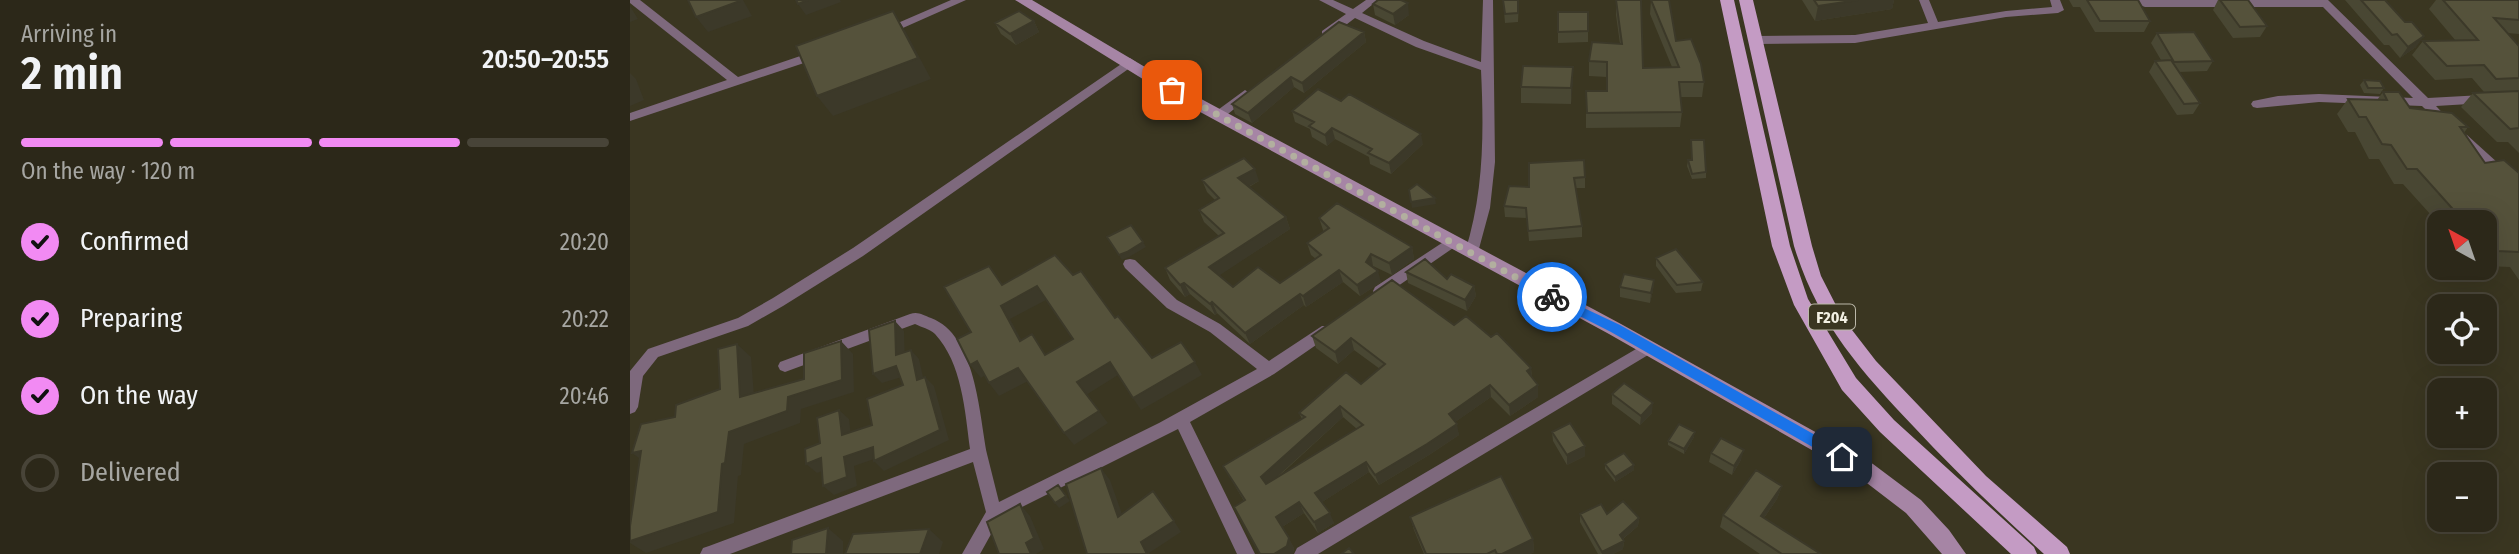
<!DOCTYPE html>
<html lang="en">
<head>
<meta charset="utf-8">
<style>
	:root { --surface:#2c2819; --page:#383426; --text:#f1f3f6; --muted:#a6a6a2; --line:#484438; --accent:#f28af3 }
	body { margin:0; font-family:"Fira Sans Condensed",sans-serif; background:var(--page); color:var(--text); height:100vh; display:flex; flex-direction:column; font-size:26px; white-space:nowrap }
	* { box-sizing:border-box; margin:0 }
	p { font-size:23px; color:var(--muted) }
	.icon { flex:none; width:38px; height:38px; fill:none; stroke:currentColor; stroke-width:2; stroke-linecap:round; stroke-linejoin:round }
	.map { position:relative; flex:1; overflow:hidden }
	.details { display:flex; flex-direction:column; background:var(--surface); width:630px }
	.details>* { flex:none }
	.needle { width:46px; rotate:320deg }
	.controls { position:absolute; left:1797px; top:210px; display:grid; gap:14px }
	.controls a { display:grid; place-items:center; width:70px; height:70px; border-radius:14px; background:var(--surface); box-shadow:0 7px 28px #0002,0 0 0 2px var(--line); font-size:35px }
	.pin { position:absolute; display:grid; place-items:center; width:60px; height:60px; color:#fff; margin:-30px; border-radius:14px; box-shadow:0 4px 10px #0006 }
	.courier { position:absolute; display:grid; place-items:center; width:70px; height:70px; margin:-35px; border:5px solid #1a73e8; border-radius:50%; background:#fff; color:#222; box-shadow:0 2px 9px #0007 }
	.head em { font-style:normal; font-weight:600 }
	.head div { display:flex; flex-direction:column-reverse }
	.head { display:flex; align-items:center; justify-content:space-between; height:119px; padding:0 21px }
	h1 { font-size:46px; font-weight:600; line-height:52px }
	.bar { display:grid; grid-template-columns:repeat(4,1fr); gap:10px 7px; align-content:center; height:84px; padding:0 21px }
	.bar i { height:9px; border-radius:5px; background:var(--line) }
	.bar .on { background:var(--accent) }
	.bar p { grid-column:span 4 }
	ol { padding:0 21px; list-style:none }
	li { display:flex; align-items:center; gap:21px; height:77px }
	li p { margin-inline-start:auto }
	li .icon { padding:7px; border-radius:50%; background:var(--accent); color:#111; stroke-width:4 }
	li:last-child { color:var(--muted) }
	li i { width:38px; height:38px; border:4px solid var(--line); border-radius:50% }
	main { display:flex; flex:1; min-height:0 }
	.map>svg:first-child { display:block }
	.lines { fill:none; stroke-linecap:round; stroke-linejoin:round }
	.street { fill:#7e697d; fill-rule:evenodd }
	.secondary { fill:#a685a5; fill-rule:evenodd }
	.primary { fill:#c49bc4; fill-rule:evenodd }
	.wall { fill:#494733; fill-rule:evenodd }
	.shaded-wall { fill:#3c3929 }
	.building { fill:#55523b; stroke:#3c3929; stroke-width:2; fill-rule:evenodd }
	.route { fill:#1a73e8 }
	.done { stroke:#b2af9f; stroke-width:7; stroke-dasharray:0 12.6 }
	.labels { text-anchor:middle; stroke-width:5; stroke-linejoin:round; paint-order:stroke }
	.shield { fill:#3a3621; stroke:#bbb8a9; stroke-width:2 }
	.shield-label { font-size:16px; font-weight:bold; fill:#f2f0e3 }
</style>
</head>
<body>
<main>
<section class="details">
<div class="head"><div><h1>2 min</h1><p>Arriving in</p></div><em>20:50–20:55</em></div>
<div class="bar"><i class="on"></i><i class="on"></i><i class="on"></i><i></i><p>On the way · 120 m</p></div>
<ol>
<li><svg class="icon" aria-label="check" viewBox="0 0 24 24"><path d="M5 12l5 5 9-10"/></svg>Confirmed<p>20:20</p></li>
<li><svg class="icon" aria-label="check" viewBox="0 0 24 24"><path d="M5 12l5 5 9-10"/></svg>Preparing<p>20:22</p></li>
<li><svg class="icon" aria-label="check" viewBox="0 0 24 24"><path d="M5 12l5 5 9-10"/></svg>On the way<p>20:46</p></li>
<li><i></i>Delivered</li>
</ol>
</section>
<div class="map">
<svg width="1889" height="554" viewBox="0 0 1889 554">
	<rect width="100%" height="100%" fill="#3a3621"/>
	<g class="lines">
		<path class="street" d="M0 0H10L108 77 188 50 194 54 192 57 0 121V113L97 80 0 3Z
			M321 0H336L257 35 253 36 247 32Z
			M689 0H703L723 9 736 0H748L732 13 794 41 851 62 853 0H863L865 162 860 208 847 256H837L835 252C854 192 854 132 851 70L786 47 725 18 700 37H692V31L716 14Z
			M1289 0H1299L1308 22 1376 11 1422 7 1420 0H1430L1434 10 1428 13 1376 17 1225 43 1127 44 1121 40 1127 36 1225 35 1298 23Z
			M1496 0H1698L1798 98 1889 93V101L1806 106 1821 122 1815 126 1811 125 1792 106 1689 102 1627 108 1623 107 1621 104 1623 101 1648 96 1689 94 1783 98 1693 7H1515Z
			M500 58 506 62 504 65 233 256 153 306 118 326 28 357 13 376 8 407 5 412 0 414V371L18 349 108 318 143 298 223 248Z
			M615 90 621 94 619 97 593 118H585L583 115 585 112Z
			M1833 134 1837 135 1889 182V194L1884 192 1829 141 1827 138Z
			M821 237 828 242 826 246 755 295H745L743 291 745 287Z
			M500 259 505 260 547 300 590 324 639 361 692 326H702L704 330 702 334 644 374 560 422 625 554H607L548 429 370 518 350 554H332L356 512 343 462 100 554H70L73 548 79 546 340 449C335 411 332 363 305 334 300 329 291 327 285 324L155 372 150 370 148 366 150 362 280 314C288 311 293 315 301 318 346 335 349 413 357 454 361 470 365 486 369 502L529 423 627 369 580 332 537 308 495 268 493 264 495 260Z
			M1018 342 1023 344 1025 348 1023 352 688 554H664L667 548Z"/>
		<path class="secondary" d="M385 0H402L547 86 991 324 1243 464 1291 500 1319 530 1336 554H1312L1276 513 1229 477 979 334 537 94Z"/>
		<path class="primary" d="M1090 0H1104L1160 246 1178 299 1226 378 1264 420 1404 547 1407 554H1381L1250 432 1212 390 1164 305 1142 246Z
			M1109 0H1123L1182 246 1191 276 1212 317 1246 361 1356 476 1437 547 1440 554H1414C1369 513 1325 471 1284 427 1230 370 1187 322 1164 246Z"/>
	</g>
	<path class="wall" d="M873 0H889L888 22 875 23Z
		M986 0 1013 68 1042 67 1020 14 1021 0 1046 41 1074 82 1072 97H1050L1052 112 1050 127 956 128V91H977V77L959 76V61L990 44 986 15Z
		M1172 0H1264L1262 9 1185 21Z
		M1439 0H1508L1520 21 1514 32H1465L1450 7H1443Z
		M1588 0H1618L1637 26 1630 37 1603 38 1583 10Z
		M1715 0H1755L1786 47 1770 58 1759 45H1754Z
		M1806 0H1889V34L1877 33 1889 46V153L1878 142H1867L1831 107 1843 93 1877 92H1854L1842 78 1805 80 1782 55 1793 41H1826L1799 9Z
		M743 4 779 15 765 25 745 15Z
		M928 12H958V42L928 43Z
		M404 21 409 32 386 45 371 34 365 23Z
		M734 32 736 42 674 93 664 87 622 123 605 114 602 104Z
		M1527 33 1583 61 1577 71 1549 72 1570 103 1563 114 1547 115 1519 72 1525 61 1531 60 1521 43Z
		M943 67 941 104 891 103V87Z
		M1734 80 1754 88 1750 94 1734 93 1730 85Z
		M1753 92 1780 108 1838 127 1834 133 1855 163 1889 173V280L1880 267 1855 266V222H1810V225L1773 184H1764L1749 159H1739L1725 132H1718L1707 114 1718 99 1747 100Z
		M662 111 793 144 761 174 740 164 739 157 705 139 697 146 682 137 680 129 665 122Z
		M1061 140 1076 172V178L1062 179 1057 166 1058 160H1061Z
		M899 163 955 177V188H946L952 226V237L899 241 897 218 875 217 874 206 899 187Z
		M572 180 629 181 619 187 656 217 660 229 589 275 603 287 650 283 686 259 681 255 677 243 694 232 693 230 689 218 782 247 784 259 762 275 743 266 751 282 730 296 713 282 676 307 674 305 620 344 587 313 585 315 560 294 555 297 540 280 535 268 589 236 574 222 569 210 585 200 577 192Z
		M1026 258 1073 282 1071 291 1046 293 1026 266Z
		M776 272 817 279 844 286 846 296 837 311 778 283Z
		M1024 280 1023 290 1020 303 990 297V287Z
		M824 325 861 337 901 368 902 378 908 397 880 416 861 397 825 422 829 435 799 455 749 485 739 472 692 502 704 523 688 533 674 513 652 527 664 548 663 554H630L614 501 593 466 672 419 669 413 731 384 750 369 724 350 708 364 686 348 682 336ZM713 417 727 429 648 477Z
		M982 394 1022 413 1010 425 982 404Z
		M922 432 955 456 937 465 923 441Z
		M1064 437 1054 454 1038 445V441Z
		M1081 453 1111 460 1102 475 1079 462Z
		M975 464 1004 470 985 482 975 469Z
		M1152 486 1147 499 1134 518 1191 554H1130L1090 527 1093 515Z
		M950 514H977L1009 518 1008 526 993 539 994 541 993 549 983 554H968L950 522Z
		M780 517 903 539 904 552 900 554H794L784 530Z"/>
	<path class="shaded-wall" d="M110 0H113L122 16 78 32 66 17Z
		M178 0H210L211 2 176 15 168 4Z
		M1228 0H1264L1262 9 1185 21 1188 6Z
		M778 3 779 15 765 25 763 14Z
		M0 6 8 19 0 22Z
		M263 11 276 32 301 79 203 116 187 96Z
		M404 21 409 32 386 45 380 34Z
		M734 32 736 42 674 93 672 83Z
		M1794 36 1786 47 1770 58 1778 47Z
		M943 67V84L941 104V88Z
		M0 73 6 79 14 100 0 106Z
		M661 77 664 87 622 123 618 113Z
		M702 128 705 139 697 146 695 135Z
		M791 134 793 144 761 174 759 163Z
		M625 169 629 181 612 190 608 178Z
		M805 198 806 204 782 208 781 202Z
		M656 217 660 229 584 279 579 267Z
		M513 242 516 247 499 257 492 260 489 255Z
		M782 247 784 259 762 275 759 263Z
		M741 254 743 266 739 273 736 262Z
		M709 270 713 282 676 307 673 296Z
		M748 271 751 282 730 296 727 285Z
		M1024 280 1023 290 1020 303 1021 293Z
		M554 283 560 294 555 297 550 285Z
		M407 286 416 300 380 319 399 354 390 341 371 306Z
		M844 286 846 296 837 311 835 300Z
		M670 294 674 305 620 344 615 333Z
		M582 302 587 313 585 315 580 304Z
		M265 321 274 331 275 365 266 355Z
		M721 338 724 350 708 364 705 352Z
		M211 341 223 354 224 392 171 409 170 423 114 444 111 475 108 476 104 523 16 553 0 543V541L92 464 99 432 158 397Z
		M107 344 121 357 125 409 110 397Z
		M281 350 289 359 296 390 287 380Z
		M347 361 357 374 351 378 340 365Z
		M480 362 488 375 456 395 447 382Z
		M565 362 572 375 511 410 503 398Z
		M266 366 275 376 252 383 243 374Z
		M388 368 398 381 369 396 359 383Z
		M901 368 902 380 897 371Z
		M295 377 304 386 319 440 254 471 244 461Z
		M860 385 861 397 821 425 819 414Z
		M908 385V397L880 416 879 405Z
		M1023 403 1022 413 1010 425 1011 416Z
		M710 406 713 417 636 487 631 477Z
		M209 410 219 419 222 444 212 435Z
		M469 411 478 423 444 445 434 433Z
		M827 424 829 435 799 455 749 485 745 475Z
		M1065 432 1064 437 1054 454V449Z
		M955 446V456L937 465V455Z
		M243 447 253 456 224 466 227 486 204 495 193 486 214 457Z
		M1114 450 1111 460 1102 475 1104 466Z
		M11 451 19 465 2 453Z
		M191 458 201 468 187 473 176 464Z
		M736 462 739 472 689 504 685 493Z
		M1004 465V470L985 482V477Z
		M471 468 480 480 497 528 488 517Z
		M428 485 440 501 429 508 425 503Z
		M1152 486 1147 499 1127 528 1131 516Z
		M669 502 674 513 652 527 646 517Z
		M390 504 400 516 414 549 406 554H401L396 543Z
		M700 513 704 523 688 533 684 522Z
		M1009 518 1008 526 989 542 990 535Z
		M544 521 551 532 519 553 520 554H517L511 542Z
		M198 528 213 541V554H196Z
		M299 529 313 542 309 554H290Z
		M659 538 664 548 663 554H644Z
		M903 539 904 552 900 554H872Z
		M994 541 993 549 983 554H972V552Z"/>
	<path class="building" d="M58 0H110V1L66 17Z
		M166 0H178L168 4Z
		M748 0H771L778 3 763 14 743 4Z
		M873 0H888V13L875 14Z
		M986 0H1011L1013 68 1049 67 1021 0H1039L1046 41 1061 39 1071 64 1074 82H1049L1052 112 957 113 956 91H977V62L959 61 962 42 992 44Z
		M1184 0H1228L1188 6Z
		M1457 0H1508L1520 21H1470Z
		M1590 0H1618L1637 26 1610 27Z
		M1731 0H1755L1775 22H1782L1794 36 1778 47 1767 34 1762 35Z
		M1813 0H1889V20L1864 18 1889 46V78L1866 79 1854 65 1817 66 1793 41 1848 40Z
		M263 11 288 58 187 96 166 46Z
		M389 11 404 21 380 34 365 23Z
		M928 12H958V31L928 32Z
		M709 22 734 32 672 83 661 77 618 113 602 104Z
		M1564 32 1583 61 1544 62 1527 33Z
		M1541 60 1570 103 1554 104 1525 61Z
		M893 66 943 67 941 88 891 87Z
		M1734 80 1750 81 1754 88H1738Z
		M688 89 711 101 719 94 791 134 759 163 738 153 742 149 702 128 695 135 679 126 684 122 662 111Z
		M1889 91V128L1880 129 1843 93Z
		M1753 92H1769L1780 108 1822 113 1838 127H1830L1855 163 1874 160 1889 173V252L1867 251 1855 232V222H1849L1844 215 1829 216 1787 169H1777L1761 145 1752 144 1736 117H1729L1718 99 1757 100Z
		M1061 140H1074L1076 172 1062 174 1058 160H1062Z
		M614 158 625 169 608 178 656 217 579 267 603 287 628 267 650 283 691 255 677 243 699 228 689 218 707 203 782 247 759 263 741 254 736 262 748 271 727 285 709 270 673 296 670 294 615 333 582 302 580 304 554 283 550 285 535 268 594 233 569 210 589 198 572 180Z
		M954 160 955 177 944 178 952 226 898 231 896 208 874 206 879 186 899 187V163Z
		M787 184 805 198 781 202 779 190Z
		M501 225 513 242 497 252 489 255 477 237Z
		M1046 249 1073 282 1047 285 1026 258Z
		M425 255 443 275 451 271 485 318 488 316 522 358 551 342 565 362 503 398 480 362 447 382 469 411 434 433 388 368 359 383 347 361 340 365 327 339 341 332 314 287 359 266 372 285ZM407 286 443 339 415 355 402 334 390 341 371 306Z
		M795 259 817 279 821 274 844 286 835 300 776 272Z
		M994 274 1024 280 1021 293 990 287Z
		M762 280 824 325 836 316 861 337 867 333 901 368 897 371 908 385 879 405 860 385 819 414 827 424 797 444 745 475 736 462 685 493 700 513 684 522 669 502 646 517 659 538 657 546 644 554H630L604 507 615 500 593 466 675 417 669 413 716 372 731 384 755 364 721 338 705 352 682 336ZM710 406 733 425 636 484 631 477Z
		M265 321 266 355 281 350 287 380 295 377 310 430 244 461 243 447 214 457 217 477 193 486 191 458 176 464 175 449 190 443 187 418 209 410 212 435 242 425 237 399 273 385 266 366 243 374 239 330Z
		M211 341 212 380 158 397 157 411 99 432 95 463 92 464 88 512 0 541V526L11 451 2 453 11 424 45 417 46 405 90 389 88 349 107 344 110 397 174 379V353Z
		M994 383 1023 403 1011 416 982 394Z
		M940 423 955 446 937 455 922 432Z
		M1049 424 1065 432 1054 449 1038 441Z
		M1091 438 1114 450 1104 466 1081 453Z
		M994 453 1004 465 985 477 975 464Z
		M471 468 488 517 523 491 544 521 511 542 517 554H457L436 484Z
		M1126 470 1152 486 1131 516 1191 554H1152L1093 515Z
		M871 476 903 539 872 554H867L865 550 857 554H796L780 517Z
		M428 485 436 496 425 503 417 492Z
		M993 501 1009 518 990 535 994 541 972 552 950 514 971 504 977 514Z
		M390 504 404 538 396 543 401 554H369L357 522Z
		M198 528 196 554H161L162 540Z
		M299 529 290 554H215L223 534Z
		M719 548 724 554H711Z"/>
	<path class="route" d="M922 293 990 325 1217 453V461H1207L981 332 918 300V294Z"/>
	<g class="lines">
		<path class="done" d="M542 90 922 297"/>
	</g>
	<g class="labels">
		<rect class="shield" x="1179" y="304.5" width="46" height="25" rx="5"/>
		<g class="shield-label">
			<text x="1202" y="323">F204</text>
		</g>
	</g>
</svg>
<div class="controls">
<a><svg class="needle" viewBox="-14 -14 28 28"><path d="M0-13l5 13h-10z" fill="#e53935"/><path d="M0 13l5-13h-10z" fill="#a6a6a2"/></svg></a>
<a><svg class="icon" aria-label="locate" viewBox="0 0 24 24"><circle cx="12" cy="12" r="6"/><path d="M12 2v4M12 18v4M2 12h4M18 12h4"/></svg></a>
<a>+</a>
<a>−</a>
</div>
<div class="pin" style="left:542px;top:90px;background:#ea580c"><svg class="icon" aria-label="bag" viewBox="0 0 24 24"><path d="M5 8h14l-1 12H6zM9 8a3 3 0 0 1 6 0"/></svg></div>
<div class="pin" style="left:1212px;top:457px;background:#1f2937"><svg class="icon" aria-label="home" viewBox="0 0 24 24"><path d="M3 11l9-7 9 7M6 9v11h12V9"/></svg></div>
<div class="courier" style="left:922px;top:297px"><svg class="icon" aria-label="bike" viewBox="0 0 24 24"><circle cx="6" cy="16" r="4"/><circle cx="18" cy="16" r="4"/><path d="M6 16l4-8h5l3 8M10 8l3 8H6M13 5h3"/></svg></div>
</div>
</main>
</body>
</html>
